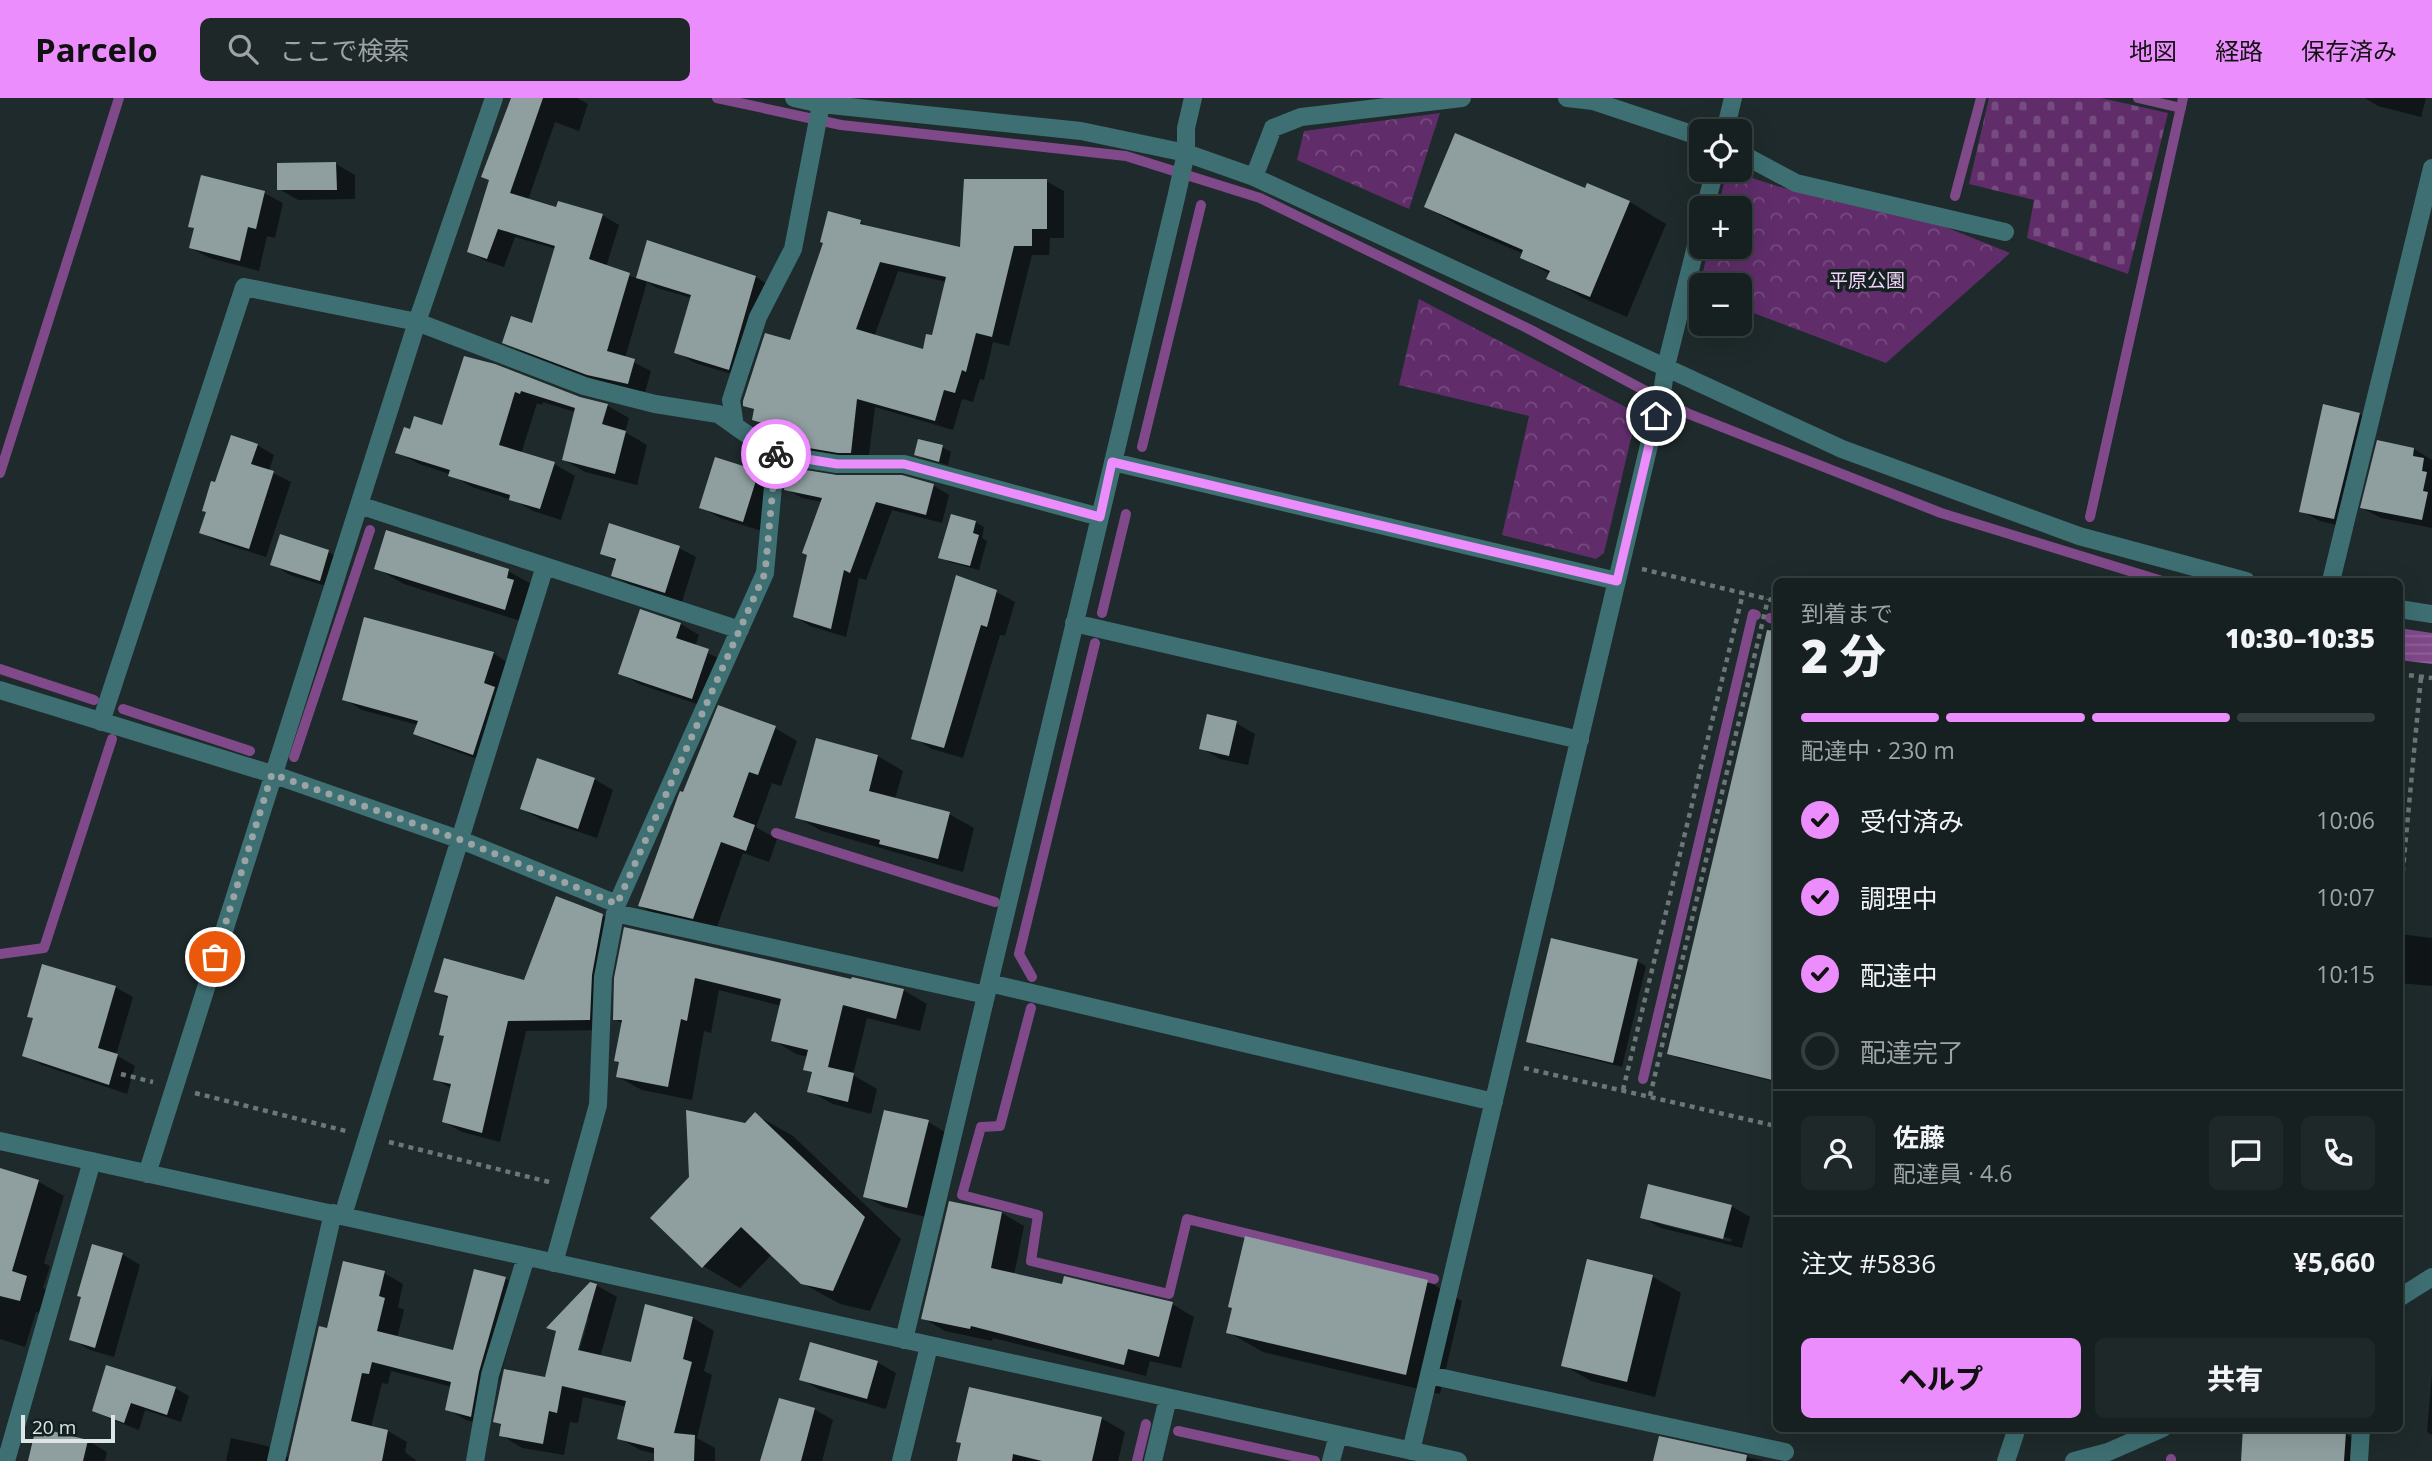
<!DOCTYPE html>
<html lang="ja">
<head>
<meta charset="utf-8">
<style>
	:root { --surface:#162020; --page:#1f2829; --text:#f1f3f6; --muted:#9ea3a5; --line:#353e3e; --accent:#eb8dfc }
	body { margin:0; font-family:"Open Sans","Noto Sans JP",sans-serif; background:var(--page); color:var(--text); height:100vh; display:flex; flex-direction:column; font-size:26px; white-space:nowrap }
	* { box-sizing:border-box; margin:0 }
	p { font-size:23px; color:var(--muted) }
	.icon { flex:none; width:38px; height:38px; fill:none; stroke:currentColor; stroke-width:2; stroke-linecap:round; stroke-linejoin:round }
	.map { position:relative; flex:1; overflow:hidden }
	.sheet { position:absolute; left:1773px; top:480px; width:630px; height:854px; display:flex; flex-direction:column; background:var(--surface); border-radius:10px; box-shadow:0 7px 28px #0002,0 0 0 2px var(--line) }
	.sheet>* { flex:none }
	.fabs { position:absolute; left:1689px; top:21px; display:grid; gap:14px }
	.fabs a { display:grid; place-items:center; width:63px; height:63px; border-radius:10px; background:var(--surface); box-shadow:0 7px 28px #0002,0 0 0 2px var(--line); font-size:35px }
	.scale { position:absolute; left:21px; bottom:18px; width:94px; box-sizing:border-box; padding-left:7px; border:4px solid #dde5e5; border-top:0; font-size:19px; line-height:24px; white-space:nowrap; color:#dde5e5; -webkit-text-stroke:5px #142121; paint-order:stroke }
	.pin { position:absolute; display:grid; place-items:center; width:60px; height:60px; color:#fff; margin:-30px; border:4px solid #fff; border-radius:50%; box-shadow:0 2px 7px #0007 }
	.courier { position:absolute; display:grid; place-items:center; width:70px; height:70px; margin:-35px; border:5px solid #eb8dfc; border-radius:50%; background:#fff; color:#222; box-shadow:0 2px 9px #0007 }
	.overview em { font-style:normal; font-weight:800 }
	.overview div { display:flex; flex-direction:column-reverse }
	.overview { display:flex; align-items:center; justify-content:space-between; height:119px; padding:0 28px }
	h1 { font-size:46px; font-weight:800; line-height:52px }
	.bar { display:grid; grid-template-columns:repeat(4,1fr); gap:10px 7px; align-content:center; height:84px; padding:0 28px }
	.bar i { height:9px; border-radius:5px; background:var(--line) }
	.bar .active { background:var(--accent) }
	.bar p { grid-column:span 4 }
	.line { display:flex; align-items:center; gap:18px; padding:0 28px; border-top:2px solid var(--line) }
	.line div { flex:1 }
	.round { display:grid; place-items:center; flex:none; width:74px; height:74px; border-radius:10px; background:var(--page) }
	ol { padding:0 28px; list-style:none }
	li { display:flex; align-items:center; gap:21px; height:77px }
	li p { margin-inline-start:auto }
	li .icon { padding:7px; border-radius:50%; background:var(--accent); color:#111; stroke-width:4 }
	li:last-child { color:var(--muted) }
	li i { width:38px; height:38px; border:4px solid var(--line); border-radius:50% }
	.button { display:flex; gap:14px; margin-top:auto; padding:14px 28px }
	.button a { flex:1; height:80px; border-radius:10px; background:var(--accent); color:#111; font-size:28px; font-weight:800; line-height:80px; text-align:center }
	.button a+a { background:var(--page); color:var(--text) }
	header { display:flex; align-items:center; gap:42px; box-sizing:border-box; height:98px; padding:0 35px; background:var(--accent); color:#111 }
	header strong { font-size:33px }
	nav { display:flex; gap:38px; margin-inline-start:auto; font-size:24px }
	.search { width:490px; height:63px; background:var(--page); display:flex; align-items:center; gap:18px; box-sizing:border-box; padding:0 24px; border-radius:10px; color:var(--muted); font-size:26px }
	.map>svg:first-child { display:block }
	.cemetery { fill:url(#cemetery-stones) }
	.park { fill:url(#park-crowns) }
	.water { fill:url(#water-rules) }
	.shadow { fill:#0007; fill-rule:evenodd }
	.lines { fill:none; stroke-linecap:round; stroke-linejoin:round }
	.stream { stroke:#80498a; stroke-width:10 }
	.building { fill:#8f9f9f; fill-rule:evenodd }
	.path { stroke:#6c7777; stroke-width:4.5; stroke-dasharray:5 5; stroke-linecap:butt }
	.minor { stroke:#3e6f72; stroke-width:18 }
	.done { stroke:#9aa4a4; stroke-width:7; stroke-dasharray:0 12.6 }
	.route { stroke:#eb8dfc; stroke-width:9 }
	.labels { text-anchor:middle; stroke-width:7; stroke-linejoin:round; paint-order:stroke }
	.park-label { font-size:19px; fill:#f2d3f8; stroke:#142121 }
</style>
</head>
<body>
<header>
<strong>Parcelo</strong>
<div class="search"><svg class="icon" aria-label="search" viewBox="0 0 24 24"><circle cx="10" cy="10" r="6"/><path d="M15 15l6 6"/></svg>ここで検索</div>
<nav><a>地図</a><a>経路</a><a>保存済み</a></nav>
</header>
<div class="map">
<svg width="2432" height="1363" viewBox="0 0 2432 1363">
	<defs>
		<pattern id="cemetery-stones" width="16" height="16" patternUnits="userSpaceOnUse" patternTransform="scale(1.75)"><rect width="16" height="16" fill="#602d6a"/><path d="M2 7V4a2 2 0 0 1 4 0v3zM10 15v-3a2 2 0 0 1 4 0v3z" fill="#764b7f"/></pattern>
		<pattern id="park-crowns" width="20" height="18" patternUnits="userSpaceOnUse" patternTransform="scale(1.75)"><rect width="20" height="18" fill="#602d6a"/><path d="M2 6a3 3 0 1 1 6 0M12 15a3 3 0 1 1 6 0" fill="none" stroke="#764b7f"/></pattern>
		<pattern id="water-rules" width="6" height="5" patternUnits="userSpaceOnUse" patternTransform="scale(1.75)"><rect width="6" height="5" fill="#80498a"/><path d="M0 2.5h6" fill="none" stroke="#92639a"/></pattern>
	</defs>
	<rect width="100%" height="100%" fill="#1e2a2b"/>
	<path class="cemetery" d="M1989 0H2101L2168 15 2128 176 2027 140 2034 102 1969 86Z"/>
	<path class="park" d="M1440 15 1409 111 1297 62 1304 33Z
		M1727 72 1780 89 1933 124 2010 155 1886 265 1740 210V187H1701V195L1698 194 1709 149H1740V110H1718Z
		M1419 201 1637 315 1604 455 1596 461 1502 437 1529 318 1399 287Z"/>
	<path class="water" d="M2399 530 2432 535V566L2399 562Z"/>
	<path class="shadow" d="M512 0H577L588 6 579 33 555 24 528 102 557 111 602 117 619 127 606 169 638 181 649 144 756 179 774 190 748 281 695 265 676 254 692 200 657 190 647 184 625 260 651 273 645 294 606 286 522 254 505 244 533 228 556 151 515 139 504 169 486 163 469 154Z
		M2365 0H2426L2421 19 2378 8Z
		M336 66 355 77V101L298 102 279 91Z
		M1046 83 1064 93V140H1050L1049 157H1032L1009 248 993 244 984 282 980 281 973 304 962 301 953 332 875 309 868 364 811 356 793 346 795 338 771 331 754 321 756 313 745 307 791 245 860 124 872 131 962 151ZM898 173 947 184 933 240 924 253 874 239Z
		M1588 87 1630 104 1666 126 1627 219 1585 201 1548 180 1550 176 1522 160 1524 156 1463 130 1426 109 1586 92Z
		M264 95 283 105 275 140 267 138 259 173 210 160 191 150 195 131 190 128Z
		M465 260 580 300 608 308 629 320 625 334 647 347 637 387 585 374 564 362 575 314 543 304 542 307 537 305 521 356 554 366 575 378 561 422 533 413 515 403 472 389 450 376 419 366 397 354 411 333 444 329Z
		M2325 309 2360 316 2378 327 2353 431 2320 423 2301 413Z
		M257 347 274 357 269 373 291 384 266 459 219 444 201 434 216 387Z
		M942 349 951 354 948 367 925 361 916 356Z
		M2414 351 2432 362V430L2381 420 2362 410Z
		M758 374 777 385 762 433 720 420 701 409Z
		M837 379H902L934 388 949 397 942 425 892 412 866 482 859 480 846 539 810 528 795 519 822 404 802 400 786 391Z
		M975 424 984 429 982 440 987 443 979 472 949 464 941 459Z
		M679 450 696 459 682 504 630 487 613 477 617 464 602 455Z
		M328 454 347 464 339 492 290 477 272 466Z
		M376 470 508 473 537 489 533 527 404 486Z
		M996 494 1015 504 1005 538 1000 537 963 660 932 651 914 640Z
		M641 513 681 526 699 537 695 549 727 564 711 611 639 586 620 575Z
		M1768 532 1776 534V984L1678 960 1669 955Z
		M493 555 510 566 491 666 433 645 416 635 418 627 362 612 344 601Z
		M1236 625 1255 636 1248 667 1220 661 1201 650Z
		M775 630 797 643 781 688 772 685 756 729 777 741 769 764 743 755 716 832 662 820 640 808 684 696Z
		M817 642 878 658 903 673 895 701 949 716 974 730 963 774 822 733 797 719Z
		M594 681 613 692 597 740 540 721 522 711Z
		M557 800 603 818 621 828 610 888 608 932 526 933 500 1044 462 1034 444 1024 452 991 435 981 445 939 449 901 436 893 525 884Z
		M626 831 852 883 903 892 927 906 920 933 867 920 853 977 877 991 871 1016 833 1006 809 993 814 976 805 971 808 959 796 956 773 942 781 908 719 892 711 935 704 933 692 1002 642 992 618 979 621 965 616 962 623 926 614 921Z
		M2399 836 2432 840V888L2399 885Z
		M1637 863 1646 868 1622 969 1537 948 1528 943Z
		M115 889 133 899 116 957 135 968 127 996 42 967 24 957 34 921 29 918Z
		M756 1017 793 1038 901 1141 870 1213 840 1206 802 1185 772 1156 740 1190 703 1168 690 1080Z
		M928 1024 947 1035 926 1119 884 1109 865 1098Z
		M0 1072 39 1084 64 1098 44 1165 50 1168 43 1190 52 1195 46 1217 36 1214 25 1249 0 1241Z
		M950 1105 1002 1115 1024 1128 1014 1177 1064 1188 1172 1206 1194 1219 1181 1270 1150 1263 1146 1278 993 1240 992 1243 945 1233 923 1220Z
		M1731 1108 1750 1119 1742 1150 1661 1130 1642 1119ZM1660 1123 1732 1141 1731 1144 1660 1126Z
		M122 1156 140 1167 114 1259 90 1252 71 1241Z
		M1588 1163 1653 1179 1681 1195 1655 1299 1591 1283 1563 1267Z
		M475 1173 506 1181 525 1192 498 1285 490 1328 466 1322 447 1311 452 1289 391 1273 388 1286 382 1285 371 1329 388 1333 407 1344 405 1354 417 1363H226L231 1340 267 1348 289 1360 328 1232 384 1175 403 1186 398 1209 404 1212 397 1240 454 1254Z
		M1427 1183 1462 1203 1440 1296 1263 1254 1228 1234Z
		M596 1187 617 1199 600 1259 632 1266 646 1209 693 1220 714 1233 704 1273 712 1277 697 1340 715 1350V1363H655L656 1356 640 1352 619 1340 627 1309 583 1299 578 1325 570 1324 564 1357 522 1350 501 1337 502 1328 495 1323 547 1281 558 1234 549 1230ZM589 1219 577 1261 574 1260 584 1224Z
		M877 1264 896 1275 886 1311 820 1292 801 1281Z
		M2432 1275V1337L2427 1334Z
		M175 1290 189 1298 181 1324 145 1312 139 1332 108 1320 94 1312Z
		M814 1311 833 1322 822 1363H761Z
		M1101 1320 1125 1334 1118 1363H959Z
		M2245 1330 2346 1336 2363 1346 2362 1363H2242Z
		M37 1331 88 1343 107 1354 105 1363H26H29Z
		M1660 1340 1764 1363H1660Z"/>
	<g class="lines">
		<path class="stream" d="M717 0 841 27 1126 58 1260 100 1529 231 1689 316 1941 415 2162 483
			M2138 0 2181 10
			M1955 98 1981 0
			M1142 349 1201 107
			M0 375 119 0
			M2090 419 2183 0
			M1102 515 1126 416
			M1770 520 1776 522
			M0 571 94 602
			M123 611 250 653
			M294 659 370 432
			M776 735 995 804
			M0 856 44 850 112 641
			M1032 879 1019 856 1095 545
			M1031 910 1000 1028 981 1029 962 1097 1038 1117 1031 1163 1169 1196 1187 1121 1434 1181
			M1643 981 1753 516 1756 517
			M1178 1333 1315 1363
			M1137 1363 1146 1326
			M2171 1363V1361"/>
	</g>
	<path class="building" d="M511 0H543L510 95 556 109 558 103 603 116 589 161 630 175 607 253 635 261 628 286 587 277 502 245 511 218 532 225 555 148 498 131 487 161 467 154 489 82 481 79Z
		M1455 35 1585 90 1587 85 1630 103 1590 199 1546 181 1550 173 1520 160 1523 152 1424 109Z
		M336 64 337 92H277V65Z
		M201 77 265 93 256 131 248 129 240 163 189 150 194 130 188 129Z
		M964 81H1047V131H1032V148H1014L992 239 976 235 966 274 962 272 955 295 944 292 935 323 857 301 851 355H838L791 347 794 334 752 322 754 311 743 308V303L765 235 790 242 823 145 820 144 828 113 861 122 860 126 960 149ZM880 164 946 179 932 237 926 236 923 251 856 231Z
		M647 142 756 178 729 272 674 255 691 197 636 180Z
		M464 258 495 266 580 299 608 306 602 326 626 333 615 376 562 362 575 310 521 293 520 296 515 294 499 347 555 364 540 411 509 402 510 397 448 378 450 372 395 355 404 329 410 331 414 318 442 327Z
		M2323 306 2360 315 2334 421 2299 414Z
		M231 337 258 346 251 366 274 373 249 451 199 435 206 414 202 413 211 383 215 384Z
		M918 341 943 347 939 364 914 357Z
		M2377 342 2414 350 2413 358 2424 360 2422 373 2427 374 2423 393 2428 394 2422 422 2360 410Z
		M715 359 759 373 743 424 699 410Z
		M787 369 837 377H902L934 386 926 417 876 404 850 475 844 472 831 531 793 519 807 457 802 455 822 400 784 392Z
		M951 416 976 423 973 435 979 437 970 468 938 460Z
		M609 425 680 448 665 495 611 478 616 461 600 456Z
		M386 432 509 471 507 480 514 482 505 512 374 471Z
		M280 436 329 452 320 483 270 467Z
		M956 477 997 492 987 529 981 527 944 650 911 641Z
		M640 511 681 525 676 540 709 551 692 601 618 576Z
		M364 519 494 554 484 585 495 589 473 657 413 636 418 623 342 602Z
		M1767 532 1776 533V983L1667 956Z
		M718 607 776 628 758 677 749 674 733 719 755 727 746 753 721 744 693 821 638 808 678 698 680 693 683 694Z
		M1207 616 1237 623 1229 658 1199 651Z
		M816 640 878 657 869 693 950 714 938 761 879 746 880 742 795 720Z
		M537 660 595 680 578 731 520 711Z
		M556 798 603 816 592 877 590 922 508 923 482 1035 442 1024 451 986 433 982 444 938 439 937 448 898 434 894 444 860 524 882Z
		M624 829 851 881 852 879 904 891 896 921 843 907 828 969 854 975 848 1004 807 994 812 974 803 972 808 952 771 943 781 901 695 880 687 923 681 921 668 989 616 979 619 964 614 963 622 922H613L614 880Z
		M1551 840 1638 861 1613 965 1526 944Z
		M42 866 116 888 98 950 118 956 109 987 22 958 33 920 27 919Z
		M686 1012 745 1025 755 1014 865 1119 833 1193 801 1186 741 1129 702 1170 650 1120 689 1079Z
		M884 1012 929 1022 907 1110 863 1099Z
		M0 1070 39 1082 12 1173 27 1178 20 1203 0 1198Z
		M1648 1086 1732 1107 1723 1141 1640 1120Z
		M949 1103 1002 1114 991 1170 1062 1186 1064 1178 1173 1204 1159 1259 1128 1251 1124 1267 971 1228 970 1231 921 1221Z
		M1245 1138 1428 1182 1406 1277 1226 1235 1232 1210 1228 1209Z
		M92 1146 123 1155 95 1250 69 1242 81 1199 77 1198Z
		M1587 1161 1653 1177 1627 1284 1561 1268Z
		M343 1163 385 1173 379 1198 385 1200 377 1233 453 1252 474 1171 506 1179 479 1274 471 1319 445 1312 451 1284 372 1264 369 1276 362 1275 351 1323 388 1332 382 1363H288L319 1228 327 1230Z
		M590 1184 597 1186 578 1252 631 1264 645 1206 693 1219 683 1261 692 1264 674 1335 695 1337 694 1363H654V1350L617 1341 626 1303 562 1288 557 1315 549 1313 543 1346 499 1338 501 1326 493 1324 504 1271 545 1279 556 1233 546 1230Z
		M810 1244 878 1263 867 1301 799 1282Z
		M106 1267 176 1289 167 1317 131 1305 124 1325 92 1313Z
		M969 1289 1102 1319 1092 1363H1042L1013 1356 1012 1363H957L961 1345 956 1344Z
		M779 1300 815 1310 801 1363H760Z
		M36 1329 88 1342 83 1363H28Z
		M2243 1330 2346 1334 2344 1363H2241Z
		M1659 1338 1747 1357 1746 1363H1653Z"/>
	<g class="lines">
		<path class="path" d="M1642 471 1776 503
			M2399 576 2432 580
			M2399 814 2421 579
			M1524 970 1776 1028
			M121 976 153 984
			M1623 992 1743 495
			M195 995 346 1033
			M1650 998 1768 501
			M389 1044 553 1085"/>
		<path class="minor" d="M794 0 821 6 793 151 758 219 731 302 735 328 776 356 837 366H904L1100 419
			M1567 0 1593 3 1701 39
			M821 6 1081 33 1186 55 1254 79 1842 351 2079 438 2246 483
			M1725 33 1733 0
			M1740 55 1796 85 2005 134
			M1254 79 1273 30 1301 19 1462 0
			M1705 110 1715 72
			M1113 364 1617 483
			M359 407 740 532
			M2331 483 2432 70
			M2399 511 2432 516
			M1074 525 1580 642
			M0 592 272 676 461 742 617 806
			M101 624 244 189 417 224 584 288 655 306 718 316 735 328
			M615 815 986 897
			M989 885 1494 1004
			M0 1043 1458 1363
			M147 1076 417 224 494 0
			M343 1117 545 468
			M554 1165 598 1007 603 879 617 806 765 475 776 356
			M2399 1200 2432 1179
			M904 1242 1176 100 1186 55V30L1193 0
			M1429 1277 1785 1354
			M1411 1353 1663 288 1666 268 1701 128
			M6 1363 92 1063
			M276 1363 333 1115
			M475 1363 490 1277 526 1159
			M901 1363 929 1248
			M1153 1363 1168 1300
			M1331 1363 1338 1337
			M2006 1363 2017 1330
			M2074 1363 2108 1354 2163 1330
			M2359 1363 2361 1330"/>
	</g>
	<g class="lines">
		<path class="done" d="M215 859 272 676 461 742 617 806 765 475 776 356"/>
		<path class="route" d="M776 356 837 366H904L1100 419 1112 364 1617 483 1656 318"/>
	</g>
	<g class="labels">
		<g class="park-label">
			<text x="1867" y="189">平原公園</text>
		</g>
	</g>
</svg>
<div class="fabs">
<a><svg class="icon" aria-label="locate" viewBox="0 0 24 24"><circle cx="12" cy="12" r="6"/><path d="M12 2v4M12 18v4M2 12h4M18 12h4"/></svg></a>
<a>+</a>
<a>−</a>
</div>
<div class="scale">20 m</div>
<div class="pin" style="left:215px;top:859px;background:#ea580c"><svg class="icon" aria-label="bag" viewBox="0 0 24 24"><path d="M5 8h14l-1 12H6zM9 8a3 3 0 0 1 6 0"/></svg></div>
<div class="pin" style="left:1656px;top:318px;background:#1f2937"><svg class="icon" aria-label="home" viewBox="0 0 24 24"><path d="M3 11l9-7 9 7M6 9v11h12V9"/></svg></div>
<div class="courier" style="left:776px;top:356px"><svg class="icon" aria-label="bike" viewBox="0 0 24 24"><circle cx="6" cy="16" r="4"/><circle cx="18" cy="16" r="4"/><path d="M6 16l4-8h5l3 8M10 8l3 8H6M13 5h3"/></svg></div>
<section class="sheet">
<div class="overview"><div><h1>2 分</h1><p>到着まで</p></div><em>10:30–10:35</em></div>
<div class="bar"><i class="active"></i><i class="active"></i><i class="active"></i><i></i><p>配達中 · 230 m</p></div>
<ol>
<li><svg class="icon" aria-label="check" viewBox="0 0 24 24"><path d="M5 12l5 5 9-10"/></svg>受付済み<p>10:06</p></li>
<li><svg class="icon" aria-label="check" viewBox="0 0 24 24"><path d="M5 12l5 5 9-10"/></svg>調理中<p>10:07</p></li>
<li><svg class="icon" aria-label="check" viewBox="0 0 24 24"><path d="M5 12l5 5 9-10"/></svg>配達中<p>10:15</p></li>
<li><i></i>配達完了</li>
</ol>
<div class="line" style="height:126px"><a class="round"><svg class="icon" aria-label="person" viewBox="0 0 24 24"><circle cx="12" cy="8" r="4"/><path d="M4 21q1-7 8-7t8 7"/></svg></a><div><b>佐藤</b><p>配達員 · 4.6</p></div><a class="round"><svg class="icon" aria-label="chat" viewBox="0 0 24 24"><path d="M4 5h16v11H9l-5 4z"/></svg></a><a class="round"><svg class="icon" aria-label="phone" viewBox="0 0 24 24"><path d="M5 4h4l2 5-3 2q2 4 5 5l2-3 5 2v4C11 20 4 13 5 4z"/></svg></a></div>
<div class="line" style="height:91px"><div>注文 #5836</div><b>¥5,660</b></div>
<div class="button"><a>ヘルプ</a><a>共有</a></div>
</section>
</div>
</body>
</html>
